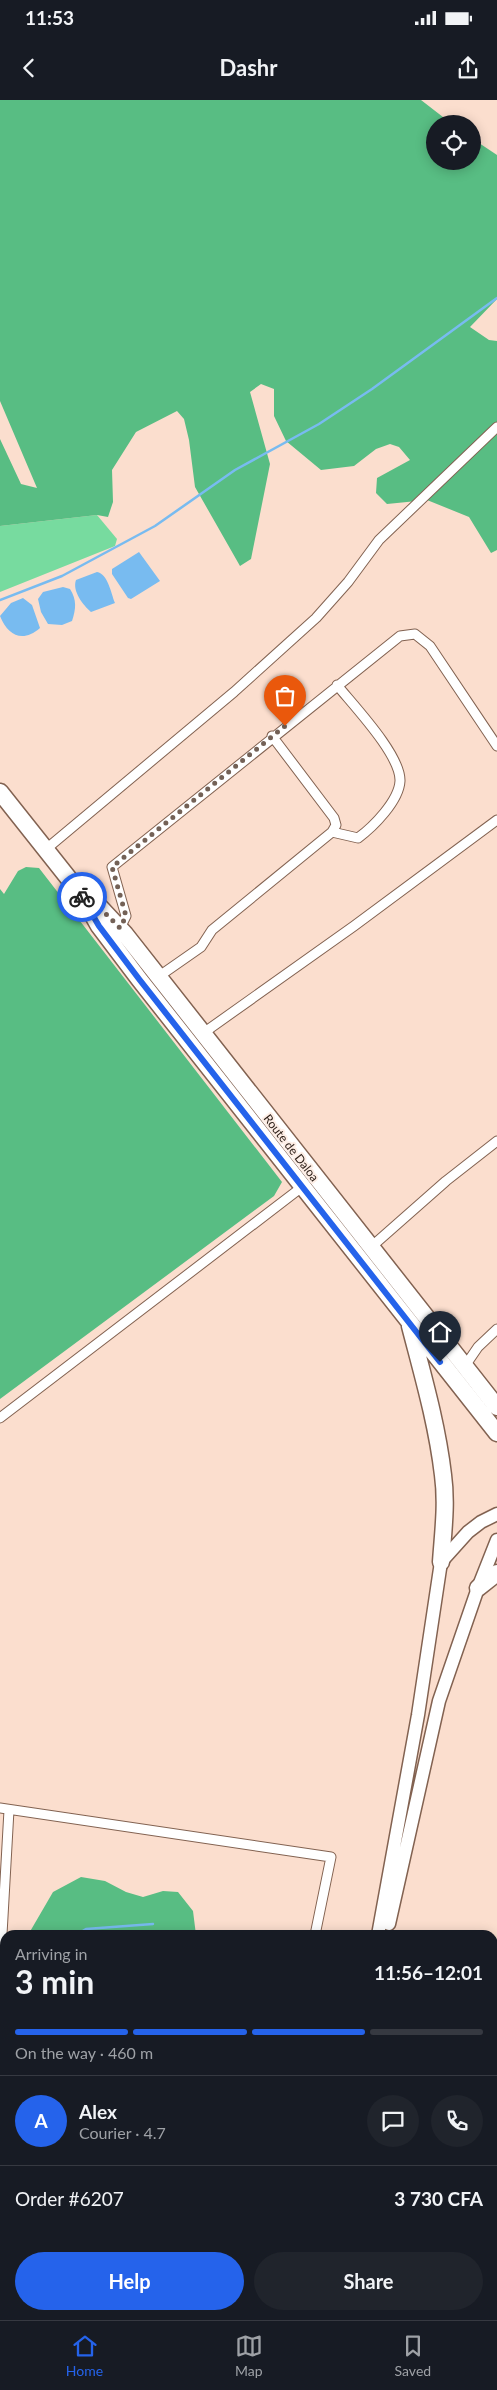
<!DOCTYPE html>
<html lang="en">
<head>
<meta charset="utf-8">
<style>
	:root { --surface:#171b24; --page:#20242c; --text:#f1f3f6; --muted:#9ea1a6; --line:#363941; --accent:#2563eb }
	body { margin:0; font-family:Lato,sans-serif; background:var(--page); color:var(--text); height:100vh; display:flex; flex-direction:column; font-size:19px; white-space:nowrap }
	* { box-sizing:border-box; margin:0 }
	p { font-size:16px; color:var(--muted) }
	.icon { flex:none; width:28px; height:28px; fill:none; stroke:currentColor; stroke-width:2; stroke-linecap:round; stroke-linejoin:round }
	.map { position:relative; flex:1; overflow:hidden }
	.details { position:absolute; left:0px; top:1830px; width:498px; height:390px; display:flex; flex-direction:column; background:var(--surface); border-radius:15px 15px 0 0; box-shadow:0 2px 12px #0003 }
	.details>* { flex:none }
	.fabs { position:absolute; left:426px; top:15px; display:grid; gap:10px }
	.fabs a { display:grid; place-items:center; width:55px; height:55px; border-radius:50%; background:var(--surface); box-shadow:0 2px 12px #0003; font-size:25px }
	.pin { position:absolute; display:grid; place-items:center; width:42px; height:42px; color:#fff; margin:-51px -21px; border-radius:50% 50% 50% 0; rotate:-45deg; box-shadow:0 0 5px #0007 }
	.pin .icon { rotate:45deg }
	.courier { position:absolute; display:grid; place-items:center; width:50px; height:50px; margin:-25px; border:4px solid #2563eb; border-radius:50%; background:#fff; color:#222; box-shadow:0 1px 6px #0007 }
	.summary em { font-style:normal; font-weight:700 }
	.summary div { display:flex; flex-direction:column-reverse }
	.summary { display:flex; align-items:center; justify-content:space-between; height:85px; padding:0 15px }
	h1 { font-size:32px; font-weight:700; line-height:38px }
	.bar { display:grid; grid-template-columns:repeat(4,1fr); gap:8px 5px; align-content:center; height:60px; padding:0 15px }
	.bar i { height:6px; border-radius:4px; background:var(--line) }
	.bar .current { background:var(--accent) }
	.bar p { grid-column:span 4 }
	.line { display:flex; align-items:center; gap:12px; padding:0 15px; border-top:1px solid var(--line) }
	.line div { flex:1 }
	.round { display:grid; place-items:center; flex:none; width:52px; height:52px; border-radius:26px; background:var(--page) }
	.action { display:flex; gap:10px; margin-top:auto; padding:10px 15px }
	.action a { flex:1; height:58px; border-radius:30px; background:var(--accent); color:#fff; font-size:20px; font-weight:700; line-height:58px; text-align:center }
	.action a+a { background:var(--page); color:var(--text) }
	.status { display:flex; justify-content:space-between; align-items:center; height:35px; padding:0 25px; background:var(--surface); direction:ltr }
	.status svg { height:14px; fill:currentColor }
	header { display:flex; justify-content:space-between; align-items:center; height:65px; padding:0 15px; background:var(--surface); font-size:22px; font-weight:700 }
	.dock { display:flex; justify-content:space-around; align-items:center; height:70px; border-top:1px solid var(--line); background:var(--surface); font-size:14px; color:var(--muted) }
	.dock a { display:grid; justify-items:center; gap:2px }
	.dock .current { color:var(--accent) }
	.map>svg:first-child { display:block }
	.green { fill:#77db9f }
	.forest { fill:#58bd83 }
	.water { fill:#78bbf0 }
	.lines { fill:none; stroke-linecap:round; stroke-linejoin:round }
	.stream { stroke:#78bbf0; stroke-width:2.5 }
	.street-casing { stroke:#826251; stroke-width:11 }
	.secondary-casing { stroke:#826251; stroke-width:15 }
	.highway-casing { stroke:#826251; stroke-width:19 }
	.street { stroke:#fff; stroke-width:9 }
	.secondary { stroke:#fff; stroke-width:12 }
	.highway { stroke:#fff; stroke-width:16 }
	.done { stroke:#736156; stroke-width:5; stroke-dasharray:0 9 }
	.route { stroke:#2563eb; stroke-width:6 }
	.labels { text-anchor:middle; stroke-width:4; stroke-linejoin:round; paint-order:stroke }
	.street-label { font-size:12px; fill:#2a1d16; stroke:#fdeee6 }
</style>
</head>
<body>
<div class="status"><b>11:53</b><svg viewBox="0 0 49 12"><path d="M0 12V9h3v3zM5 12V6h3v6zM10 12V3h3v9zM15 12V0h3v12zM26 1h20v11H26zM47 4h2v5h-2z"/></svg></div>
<header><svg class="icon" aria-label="back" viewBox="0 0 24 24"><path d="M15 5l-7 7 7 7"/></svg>Dashr<svg class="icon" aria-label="share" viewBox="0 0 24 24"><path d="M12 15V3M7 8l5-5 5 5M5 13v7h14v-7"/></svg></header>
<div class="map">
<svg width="497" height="2220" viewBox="0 0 497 2220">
	<rect width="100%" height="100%" fill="#fbdece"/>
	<path class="green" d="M97 415 117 439 115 446 0 492V426Z"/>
	<path class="forest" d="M0 0H421L452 24H435V61H472L473 39 497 55V199L470 227 489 240 497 241V450L491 453 469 417 427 400 387 404 376 393 377 378 410 360 399 347 390 344 376 349 354 366 321 370 286 341 274 316V289L261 284 250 292 270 364 251 459 240 466 195 387 189 340 184 319 177 311 136 332 112 370 113 402 108 417 97 415 0 426V339L21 384 37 388 0 301Z
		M26 767 39 768 282 1082 274 1096 0 1299V789L4 794 18 771Z
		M81 1777 105 1781 126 1792 143 1797 163 1791 178 1792 193 1811 196 1835H28L53 1792Z
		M497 2122V2220H459V2215H492V2124Z
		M5 2136V2215H221L226 2220H13L0 2214V2147Z
		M360 2215H433L431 2220H359Z"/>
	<path class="water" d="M139 452 160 481 131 499 128 498 112 474V469Z
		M97 472C108 474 111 493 115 503L91 512C83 505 72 491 76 480Z
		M63 487 70 489C77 500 76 509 72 521L62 525 48 524 41 512 38 499 43 492Z
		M23 498 32 505 40 528C23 543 8 536 0 516L11 503Z"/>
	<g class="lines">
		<path class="stream" d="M0 500 62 476 155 426 235 370 319 324 372 289 497 198
			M76 1835 86 1829 153 1824
			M0 1880 5 1877"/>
		<defs>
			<path id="street" d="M332 732 358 738C373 727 399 701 400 681 401 655 353 605 337 585
				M45 750 234 592 316 518 348 482 379 440 497 327
				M120 828 126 816 112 767 400 536 415 534 430 546 497 646
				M158 877 201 847 212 830 332 732 336 725 334 718 272 636
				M202 934 354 826 497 720
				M370 1148 446 1081 497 1041
				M465 1266 478 1247 497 1229
				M0 1318 302 1087
				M0 1708 331 1757 315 1835
				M0 1870 9 1710
				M492 1910 497 1907
				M0 1919H5
				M0 2020 1 2052"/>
			<path id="secondary" d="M389 1824 439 1601 478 1488 497 1440
				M378 1835 418 1615 441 1462 468 1432 481 1422 497 1414
				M320 2220V2215"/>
			<path id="highway" d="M0 692 81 794 99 826 139 879 497 1333
				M82 795 97 804 125 834 497 1307
				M410 1226C423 1276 437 1324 443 1375 447 1404 443 1433 441 1462
				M478 1488 497 1473"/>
		</defs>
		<use href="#street" class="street-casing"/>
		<use href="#secondary" class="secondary-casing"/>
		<use href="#highway" class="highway-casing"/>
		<use href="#street" class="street"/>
		<use href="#secondary" class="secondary"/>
		<use href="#highway" class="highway"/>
	</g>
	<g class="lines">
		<path class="done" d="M82 797 81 794 96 804 120 828 126 816 112 767 285 626"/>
		<path class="route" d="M82 797 99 826 139 879 440 1262"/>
	</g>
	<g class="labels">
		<g class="street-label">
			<text transform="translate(291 1048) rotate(52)" y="4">Route de Daloa</text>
		</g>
	</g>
</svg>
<div class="fabs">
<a><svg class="icon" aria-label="locate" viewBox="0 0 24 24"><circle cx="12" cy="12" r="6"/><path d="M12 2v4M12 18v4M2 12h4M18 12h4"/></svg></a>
</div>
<div class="pin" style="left:285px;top:626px;background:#ea580c"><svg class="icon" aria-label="bag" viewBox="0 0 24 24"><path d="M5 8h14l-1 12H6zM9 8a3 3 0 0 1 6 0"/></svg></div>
<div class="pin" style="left:440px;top:1262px;background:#1f2937"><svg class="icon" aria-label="home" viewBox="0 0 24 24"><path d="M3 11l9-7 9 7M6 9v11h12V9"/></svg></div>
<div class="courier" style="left:82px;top:797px"><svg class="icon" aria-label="bike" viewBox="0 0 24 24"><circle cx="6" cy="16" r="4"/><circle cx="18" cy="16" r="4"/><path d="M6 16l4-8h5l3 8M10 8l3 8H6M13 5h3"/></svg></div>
<section class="details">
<div class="summary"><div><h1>3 min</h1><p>Arriving in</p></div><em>11:56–12:01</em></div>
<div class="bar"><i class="current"></i><i class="current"></i><i class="current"></i><i></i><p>On the way · 460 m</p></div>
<div class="line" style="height:90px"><b class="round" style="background:var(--accent);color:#fff">A</b><div><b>Alex</b><p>Courier · 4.7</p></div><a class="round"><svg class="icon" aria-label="chat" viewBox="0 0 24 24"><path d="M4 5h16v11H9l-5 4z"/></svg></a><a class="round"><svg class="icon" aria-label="phone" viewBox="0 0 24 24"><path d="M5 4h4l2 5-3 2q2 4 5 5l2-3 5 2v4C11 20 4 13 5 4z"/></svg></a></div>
<div class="line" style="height:65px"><div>Order #6207</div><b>3 730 CFA</b></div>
<div class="action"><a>Help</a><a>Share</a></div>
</section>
</div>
<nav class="dock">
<a class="current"><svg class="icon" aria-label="home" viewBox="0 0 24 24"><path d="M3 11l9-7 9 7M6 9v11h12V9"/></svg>Home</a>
<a><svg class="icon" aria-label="map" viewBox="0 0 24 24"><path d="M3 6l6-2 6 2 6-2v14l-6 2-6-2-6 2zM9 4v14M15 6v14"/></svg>Map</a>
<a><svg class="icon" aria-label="saved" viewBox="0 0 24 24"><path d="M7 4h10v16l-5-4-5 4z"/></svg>Saved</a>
</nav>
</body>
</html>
